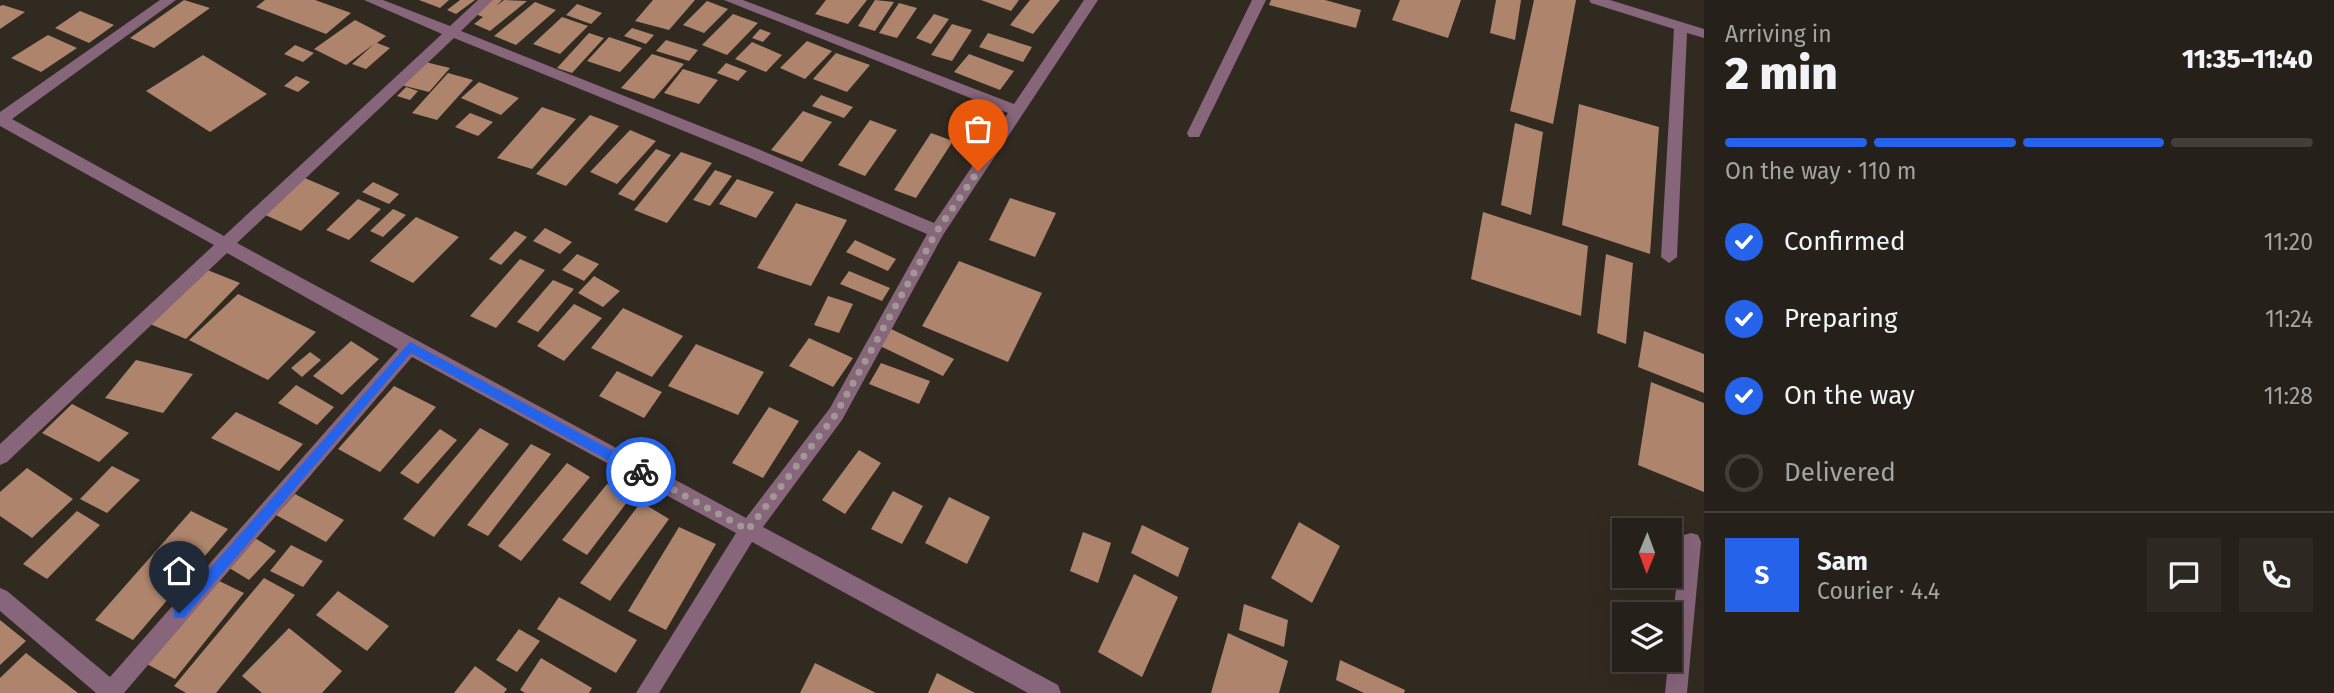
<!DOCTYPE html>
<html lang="en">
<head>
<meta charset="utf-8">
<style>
	:root { --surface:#252019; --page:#2d2822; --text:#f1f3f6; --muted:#a3a3a2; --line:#423e38; --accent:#2563eb }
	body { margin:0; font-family:"Fira Sans",sans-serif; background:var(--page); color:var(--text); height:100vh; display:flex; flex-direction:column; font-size:26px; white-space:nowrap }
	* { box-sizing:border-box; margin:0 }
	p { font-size:23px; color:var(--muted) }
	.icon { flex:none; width:38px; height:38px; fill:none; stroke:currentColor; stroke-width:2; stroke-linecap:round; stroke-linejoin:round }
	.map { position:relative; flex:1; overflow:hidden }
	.panel { display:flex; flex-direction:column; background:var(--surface); width:630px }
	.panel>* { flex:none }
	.needle { width:46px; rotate:181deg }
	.controls { position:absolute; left:1612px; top:518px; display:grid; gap:14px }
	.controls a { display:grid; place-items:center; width:70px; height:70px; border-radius:0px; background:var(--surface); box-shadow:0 7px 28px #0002,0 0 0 2px var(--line); font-size:35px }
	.pin { position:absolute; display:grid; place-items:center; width:60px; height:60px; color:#fff; margin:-72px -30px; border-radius:50% 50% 50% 0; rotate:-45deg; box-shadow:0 0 7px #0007 }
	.pin .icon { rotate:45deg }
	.courier { position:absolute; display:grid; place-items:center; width:70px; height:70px; margin:-35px; border:5px solid #2563eb; border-radius:50%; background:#fff; color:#222; box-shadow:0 2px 9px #0007 }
	.summary em { font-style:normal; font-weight:800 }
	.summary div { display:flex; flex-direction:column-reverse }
	.summary { display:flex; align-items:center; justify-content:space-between; height:119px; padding:0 21px }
	h1 { font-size:46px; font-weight:800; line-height:52px }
	.bar { display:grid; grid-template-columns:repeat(4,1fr); gap:10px 7px; align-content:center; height:84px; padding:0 21px }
	.bar i { height:9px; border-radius:5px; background:var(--line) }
	.bar .selected { background:var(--accent) }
	.bar p { grid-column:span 4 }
	.line { display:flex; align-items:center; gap:18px; padding:0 21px; border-top:2px solid var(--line) }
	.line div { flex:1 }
	.round { display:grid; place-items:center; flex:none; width:74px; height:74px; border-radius:0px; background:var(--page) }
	ol { padding:0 21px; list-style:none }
	li { display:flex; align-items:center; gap:21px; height:77px }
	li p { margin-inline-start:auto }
	li .icon { padding:7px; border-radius:50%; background:var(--accent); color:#fff; stroke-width:4 }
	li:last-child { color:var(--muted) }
	li i { width:38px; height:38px; border:4px solid var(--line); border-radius:50% }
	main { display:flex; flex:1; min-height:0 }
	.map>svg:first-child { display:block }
	.building { fill:#ae856c }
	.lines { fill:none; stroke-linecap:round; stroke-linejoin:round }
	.minor { fill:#87657b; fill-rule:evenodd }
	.route { fill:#2563eb }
	.done { stroke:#9f9992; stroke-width:7; stroke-dasharray:0 12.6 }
</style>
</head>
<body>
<main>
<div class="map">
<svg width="1704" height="693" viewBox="0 0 1704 693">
	<rect width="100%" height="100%" fill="#312a21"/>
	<path class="building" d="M184 0 210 8 154 48 130 38Z
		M265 0H315L351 13 326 34 256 7Z
		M419 0H449L440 8Z
		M460 0H475L456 14 447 10Z
		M488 0H502L496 6 504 0 527 1 490 31 474 24 483 17 473 13Z
		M653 0H695L669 30 635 21Z
		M826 0H867L848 24 815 14Z
		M875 0 894 2 875 31 858 26Z
		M981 0H1019L1011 11Z
		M1030 0H1060L1033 34 1010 25Z
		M1271 0H1325L1361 10 1356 28 1269 5Z
		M1400 0H1461L1448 38 1392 20Z
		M1496 0H1521L1515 40 1490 33Z
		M1534 0H1576L1553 124 1510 111Z
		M707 1 728 9 704 33 683 25Z
		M535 2 556 10 516 45 494 36Z
		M899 3 917 8 897 38 879 33Z
		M577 4 602 13 591 24 566 15Z
		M3 5 25 12 0 29V6Z
		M80 11 114 25 89 43 55 28Z
		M733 14 758 23 727 55 702 45Z
		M934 14 949 19 931 44 916 38Z
		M562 17 588 26 560 54 533 44Z
		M355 20 386 36 377 43 390 48 366 69 352 64 374 44 346 65 314 49Z
		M952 24 972 30 952 61 931 55Z
		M632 28 654 35 646 44 624 36Z
		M760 29 771 33 763 42 752 38Z
		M589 33 604 38 572 73 557 68Z
		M988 33 1032 47 1023 62 979 47Z
		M48 35 77 48 41 72 11 58Z
		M609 37 642 48 620 72 587 61Z
		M666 40 698 50 689 61 656 51Z
		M807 41 832 51 805 79 780 68Z
		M752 42 782 55 766 72 735 59Z
		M295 45 314 53 303 62 284 54Z
		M836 53 870 65 847 92 813 79Z
		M652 54 684 64 654 99 621 88Z
		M969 54 1014 71 1000 90 954 72Z
		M203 55 267 94 210 132 146 91Z
		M421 61 450 68 429 92 401 85Z
		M726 63 747 71 738 81 717 73Z
		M683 69 718 80 699 104 664 93Z
		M448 73 473 80 437 120 412 113Z
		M296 76 310 82 298 92 284 86Z
		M479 82 519 98 501 115 461 98Z
		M406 87 418 91 410 100 397 96Z
		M821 95 853 107 844 118 812 106Z
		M1579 104 1659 127 1650 254 1562 225Z
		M542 107 576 119 532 169 497 158Z
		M803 111 832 122 802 162 771 150Z
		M470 113 493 122 478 136 455 127Z
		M590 115 619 126 566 186 536 174Z
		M870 120 897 130 865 176 838 165Z
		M1515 123 1543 132 1531 215 1501 205Z
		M630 130 656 141 617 184 590 172Z
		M931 133 953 141 916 198 894 190Z
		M656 149 671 155 634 201 618 194Z
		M681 152 712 163 667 223 634 210Z
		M715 170 732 176 710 206 693 200Z
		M300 176 340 193 301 231 261 213Z
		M737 179 774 192 756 218 719 204Z
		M373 182 399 194 389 204 362 192Z
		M1010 198 1056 213 1035 257 989 240Z
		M358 199 381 209 349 240 326 230Z
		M796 203 847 220 811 286 757 268Z
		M393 209 406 215 383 237 370 231Z
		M1483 212 1588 246 1581 316 1471 279Z
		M416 217 459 237 413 283 370 261Z
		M545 228 572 242 560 254 533 241Z
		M515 231 527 237 501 265 489 259Z
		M855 240 896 259 888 271 846 252Z
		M577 254 599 264 584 281 562 270Z
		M1606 254 1633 263 1626 344 1597 333Z
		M520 259 545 270 496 328 470 316Z
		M959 261 1042 293 1008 362 922 326Z
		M205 269 240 283 186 339 150 324Z
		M849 271 890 288 882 301 840 284Z
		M594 276 620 291 603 307 578 293Z
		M553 280 574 289 538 332 517 322Z
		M238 294 316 332 268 380 189 340Z
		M828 296 853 304 839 333 814 325Z
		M574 304 602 318 564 361 537 346Z
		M623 308 683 336 652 377 591 348Z
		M891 329 954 359 943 376 880 346Z
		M1644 331 1704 354V393L1638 367Z
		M809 338 853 358 833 387 789 366Z
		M351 341 379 359 342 395 313 376Z
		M696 344 764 372 738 415 668 386Z
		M310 352 321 360 302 377 291 368Z
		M136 360 193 374 163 413 105 398Z
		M881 363 930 381 919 404 869 384Z
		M617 371 662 392 644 418 599 396Z
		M1651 382 1704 403V492L1638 465Z
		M296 385 334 407 317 425 278 403Z
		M394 386 436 407 380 472 338 449Z
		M72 404 129 433 99 462 42 433Z
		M769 407 799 421 763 478 732 463Z
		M236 412 303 444 279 471 211 438Z
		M480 428 509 444 434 537 403 519Z
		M440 429 457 440 418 484 400 473Z
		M531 444 551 454 488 536 467 525Z
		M859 450 881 463 845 514 822 500Z
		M567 463 590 477 521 561 498 546Z
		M112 466 140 480 107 513 80 499Z
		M27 468 73 499 32 538 0 516V492Z
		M607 484 631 497 587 555 562 540Z
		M893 491 923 506 902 544 871 529Z
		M295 494 344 520 326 542 276 515Z
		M949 497 990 517 967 564 925 543Z
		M641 502 669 519 610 601 580 583Z
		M77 511 100 525 47 579 23 564Z
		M191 511 228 529 133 640 95 620Z
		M1299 522 1340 546 1312 603 1271 578Z
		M1142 525 1189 548 1178 577 1131 553Z
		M679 527 716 544 666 630 628 611Z
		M1083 532 1111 543 1098 583 1070 571Z
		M253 537 276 551 249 580 226 566Z
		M291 545 323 561 303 587 270 571Z
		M1134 574 1178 597 1142 677 1098 652Z
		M213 578 244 593 175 679 143 662Z
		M264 578 295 595 216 693H186L174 686Z
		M338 591 389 626 367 651 316 615Z
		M559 597 637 640 616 673 537 629Z
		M1244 604 1288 620 1284 647 1239 630Z
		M0 620 26 641 0 665Z
		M289 628 342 671 322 693H262L242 676Z
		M519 629 540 641 517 672 496 660Z
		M1228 633 1288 661 1279 693H1211Z
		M26 653 78 693H0V678Z
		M541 658 592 688 589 693H525L520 690Z
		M1340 660 1405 690 1404 693H1364L1336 680Z
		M815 663 876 693H800Z
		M475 666 507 689 504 693H454Z
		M937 673 975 693H928Z"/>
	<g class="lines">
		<path class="minor" d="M160 0H176L12 119 224 236 442 34 364 0H383L450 26 478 0H493L461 31 758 149 934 223 1008 113 724 0H743L1014 104 1084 0H1098L943 235 842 420 763 527 1058 685 1061 693H1028L752 542 659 693H636L736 533 412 357 124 693H96L0 611V588L7 591 110 677 398 349 227 253 7 462 0 465V444L214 245 0 126V112ZM454 38 748 157 927 234 830 408 746 518 237 243Z
			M1252 0H1266L1201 133 1199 137H1189L1187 133Z
			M1589 0H1610L1704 29V38L1687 33 1677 257 1669 263 1661 257 1674 29 1591 3Z
			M1691 533 1698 535 1701 542 1687 693H1665L1681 542 1684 535Z"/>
	</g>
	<path class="route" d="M410 342 645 468V476H637L411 353 184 618H174V609Z"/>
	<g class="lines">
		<path class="done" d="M641 472 748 530 836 414 937 231 978 171"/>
	</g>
</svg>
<div class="controls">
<a><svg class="needle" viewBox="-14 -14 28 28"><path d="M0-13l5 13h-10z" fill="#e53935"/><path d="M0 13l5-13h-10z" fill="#a3a3a2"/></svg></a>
<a><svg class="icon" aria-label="layers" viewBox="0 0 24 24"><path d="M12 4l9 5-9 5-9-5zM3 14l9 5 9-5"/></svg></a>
</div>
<div class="pin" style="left:978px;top:171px;background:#ea580c"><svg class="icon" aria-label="bag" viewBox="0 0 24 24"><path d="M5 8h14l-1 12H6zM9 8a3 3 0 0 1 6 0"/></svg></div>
<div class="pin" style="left:179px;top:613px;background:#1f2937"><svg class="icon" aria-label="home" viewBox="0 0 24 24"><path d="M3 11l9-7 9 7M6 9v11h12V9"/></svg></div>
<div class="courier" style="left:641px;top:472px"><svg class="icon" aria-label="bike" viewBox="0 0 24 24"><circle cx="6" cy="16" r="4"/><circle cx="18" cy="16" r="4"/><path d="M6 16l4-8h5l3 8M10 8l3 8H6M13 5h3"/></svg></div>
</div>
<section class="panel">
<div class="summary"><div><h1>2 min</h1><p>Arriving in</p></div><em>11:35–11:40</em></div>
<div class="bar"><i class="selected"></i><i class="selected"></i><i class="selected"></i><i></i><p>On the way · 110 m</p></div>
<ol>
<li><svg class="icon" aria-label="check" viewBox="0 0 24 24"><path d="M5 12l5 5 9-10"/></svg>Confirmed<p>11:20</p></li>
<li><svg class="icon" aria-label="check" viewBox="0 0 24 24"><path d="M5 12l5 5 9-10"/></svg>Preparing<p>11:24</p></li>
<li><svg class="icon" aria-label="check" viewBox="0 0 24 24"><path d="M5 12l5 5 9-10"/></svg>On the way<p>11:28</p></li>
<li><i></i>Delivered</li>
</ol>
<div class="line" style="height:126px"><b class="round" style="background:var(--accent);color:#fff">S</b><div><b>Sam</b><p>Courier · 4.4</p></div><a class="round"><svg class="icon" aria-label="chat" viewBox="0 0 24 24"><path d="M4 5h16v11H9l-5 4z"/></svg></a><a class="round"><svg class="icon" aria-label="phone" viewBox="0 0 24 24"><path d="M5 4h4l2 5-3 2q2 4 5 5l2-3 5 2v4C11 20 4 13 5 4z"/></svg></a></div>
</section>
</main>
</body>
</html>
